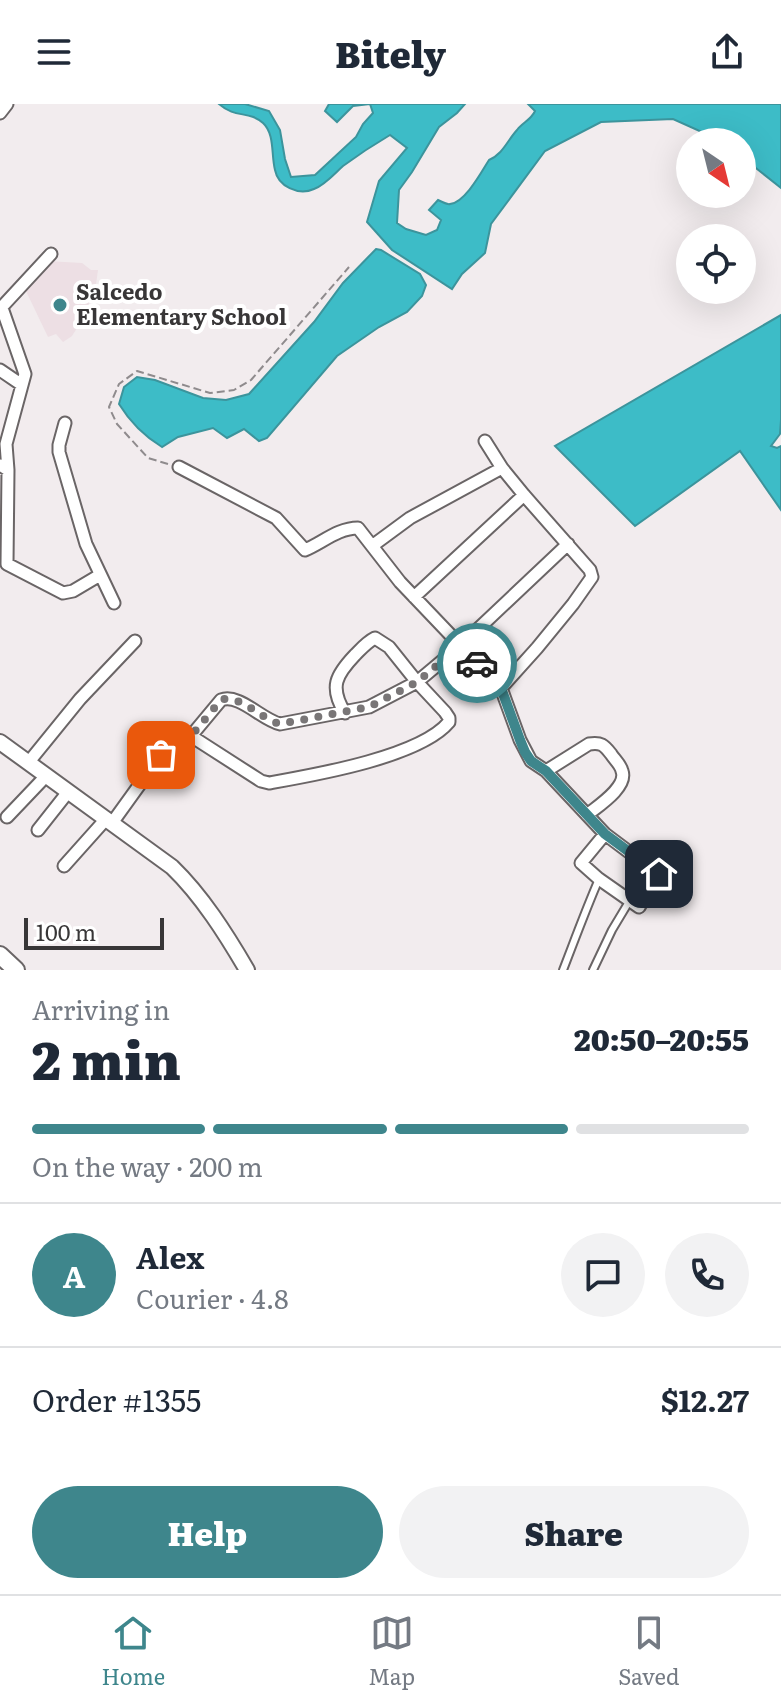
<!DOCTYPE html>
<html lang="en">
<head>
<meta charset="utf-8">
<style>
	:root { --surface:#fff; --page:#f2f2f3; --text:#1f2937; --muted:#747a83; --line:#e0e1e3; --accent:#3e868c }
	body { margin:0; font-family:Literata,serif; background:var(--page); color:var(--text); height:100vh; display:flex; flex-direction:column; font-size:30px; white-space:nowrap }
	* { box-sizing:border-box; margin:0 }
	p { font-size:26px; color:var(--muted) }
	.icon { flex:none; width:44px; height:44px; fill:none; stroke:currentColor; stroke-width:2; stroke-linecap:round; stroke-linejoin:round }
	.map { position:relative; height:866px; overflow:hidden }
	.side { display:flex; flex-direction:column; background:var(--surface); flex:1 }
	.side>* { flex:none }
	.needle { width:52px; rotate:145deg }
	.tools { position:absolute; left:676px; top:24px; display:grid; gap:16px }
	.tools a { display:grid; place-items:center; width:80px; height:80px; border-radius:50%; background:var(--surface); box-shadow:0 8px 32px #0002; font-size:40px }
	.scale { position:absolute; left:24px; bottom:20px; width:140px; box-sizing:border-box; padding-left:8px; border:4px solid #383637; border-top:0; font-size:22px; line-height:28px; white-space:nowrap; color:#383637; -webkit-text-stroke:6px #fff; paint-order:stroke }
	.pin { position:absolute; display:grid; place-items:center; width:68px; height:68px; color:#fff; margin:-34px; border-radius:16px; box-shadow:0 4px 12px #0006 }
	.courier { position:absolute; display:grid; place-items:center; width:80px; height:80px; margin:-40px; border:6px solid #3e868c; border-radius:50%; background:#fff; color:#222; box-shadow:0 2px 10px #0007 }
	.overview em { font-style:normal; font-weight:800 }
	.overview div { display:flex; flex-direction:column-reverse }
	.overview { display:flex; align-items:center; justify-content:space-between; height:136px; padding:0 32px }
	h1 { font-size:52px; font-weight:800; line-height:60px }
	.bar { display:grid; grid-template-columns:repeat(4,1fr); gap:12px 8px; align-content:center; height:96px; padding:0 32px }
	.bar i { height:10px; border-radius:6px; background:var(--line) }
	.bar .selected { background:var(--accent) }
	.bar p { grid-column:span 4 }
	.line { display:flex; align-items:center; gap:20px; padding:0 32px; border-top:2px solid var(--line) }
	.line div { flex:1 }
	.round { display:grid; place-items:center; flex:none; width:84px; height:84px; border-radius:42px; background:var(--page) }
	.primary-button { display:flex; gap:16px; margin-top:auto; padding:16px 32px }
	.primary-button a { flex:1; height:92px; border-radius:48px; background:var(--accent); color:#fff; font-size:32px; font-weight:800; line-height:92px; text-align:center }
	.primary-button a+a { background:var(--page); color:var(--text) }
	header { display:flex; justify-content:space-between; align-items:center; height:104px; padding:0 32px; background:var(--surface); font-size:36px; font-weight:800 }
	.tab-bar { display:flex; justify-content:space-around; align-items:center; height:112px; border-top:2px solid var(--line); background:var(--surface); font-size:22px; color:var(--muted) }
	.tab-bar a { display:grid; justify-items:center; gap:4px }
	.tab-bar .selected { color:var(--accent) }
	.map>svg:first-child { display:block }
	.built { fill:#eddfe4 }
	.water { fill:#3dbcc7; stroke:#3c949c; stroke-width:2 }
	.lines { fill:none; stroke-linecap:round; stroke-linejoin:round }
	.service-casing { stroke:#6a6566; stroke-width:10 }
	.minor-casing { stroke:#6a6566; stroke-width:15 }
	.tertiary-casing { stroke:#6a6566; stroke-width:18 }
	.secondary-casing { stroke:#6a6566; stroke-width:20 }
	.path { stroke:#8f8b8d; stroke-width:2; stroke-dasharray:8 4; stroke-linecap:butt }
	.service { stroke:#fff; stroke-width:6 }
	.minor { stroke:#fff; stroke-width:11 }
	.tertiary { stroke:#fff; stroke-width:14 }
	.secondary { stroke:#fff; stroke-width:16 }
	.done { stroke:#797677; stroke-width:8; stroke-dasharray:0 14.4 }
	.route { stroke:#3e868c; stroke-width:10 }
	.poi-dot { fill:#3e868c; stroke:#fff; stroke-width:3 }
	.labels { text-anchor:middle; stroke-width:8; stroke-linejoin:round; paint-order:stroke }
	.poi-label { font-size:22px; font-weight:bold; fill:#383637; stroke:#fff; text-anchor:start }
</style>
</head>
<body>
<header><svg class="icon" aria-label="menu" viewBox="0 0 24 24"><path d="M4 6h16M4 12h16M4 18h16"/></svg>Bitely<svg class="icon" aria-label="share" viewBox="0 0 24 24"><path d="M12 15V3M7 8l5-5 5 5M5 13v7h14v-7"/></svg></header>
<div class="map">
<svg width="781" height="866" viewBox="0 0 781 866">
	<rect width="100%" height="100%" fill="#f2ecee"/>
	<path class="built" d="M47 157 82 159 91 166H98L94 194H90L87 208 72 232 63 238 56 230 48 233 25 185Z"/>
	<path class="water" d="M219 0H245L269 7 280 26 285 55 291 73 315 71 356 33 363 20 373 9 370 0 353 2 337 18 325 7 329 0H465L457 9 439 23 412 68 399 86 397 119 406 125 426 131 437 126 441 116 429 106 438 96C440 97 448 101 450 100 465 99 482 67 489 56 503 50 507 37 517 26 523 18 531 16 535 7L528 0H781V84L742 53V38H724L673 15 601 18 545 47 491 120 485 149 462 170 452 185 392 146 367 118 379 77 407 44 390 31C373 41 358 51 343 62 334 70 325 81 314 85 298 92 278 82 275 66 271 51 275 30 263 19 248 6 236 15 219 0Z
		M376 145 381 146 420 170 426 181 422 192 407 208 379 223 337 252 267 334 259 337 244 325 227 334 213 324 178 333 162 343C144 332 130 318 119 300L124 283 137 273 155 276 203 294 226 296 249 290 314 218 343 179Z
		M781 211V316L780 330 771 342 777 344 781 342V406L740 347 635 422 555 342Z"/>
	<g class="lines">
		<defs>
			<path id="service" d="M563 866C575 835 586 805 599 775
				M593 866 612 826 630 796"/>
			<path id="minor" d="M0 9 7 0
				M0 205 51 150
				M0 266 22 281
				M65 319 59 341V348L86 440 114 499
				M485 337 502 364 524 391 590 466 592 473 573 500 537 544 501 584
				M0 361 8 366 6 340 25 270 2 204
				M179 363 276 414 305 446C322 439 338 424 358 424L372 442
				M502 364 410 414 372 442 400 478 501 584 520 636 531 657 546 667 605 730 673 781
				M8 366 7 460 63 489 73 487 100 471
				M414 493 524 391
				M191 632 261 677 269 679C314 671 420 653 449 618V614L445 608 417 578 389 543 375 534C367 538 362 544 355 551 336 571 329 583 345 609
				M28 659 80 595 135 537
				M546 667 589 640C601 638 604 641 611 650 614 655 621 661 622 667 628 683 598 702 587 711
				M7 713 46 672
				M112 719 161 651 186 638 221 596C239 589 262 616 280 620L369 603 417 578 460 542 568 440
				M38 726 68 688
				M605 730 581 759 599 775 639 803 659 770
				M64 762 106 715"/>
			<path id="tertiary" d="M0 638 172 763C202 792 226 830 247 866"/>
			<path id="secondary" d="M0 851 16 866"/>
		</defs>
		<use href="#service" class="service-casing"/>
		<use href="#minor" class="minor-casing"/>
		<use href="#tertiary" class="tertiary-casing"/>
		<use href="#secondary" class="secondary-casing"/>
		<path class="path" d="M168 360 148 354 117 320 109 303 119 280 137 267 210 289 234 286 251 276 349 163"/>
		<use href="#service" class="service"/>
		<use href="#minor" class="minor"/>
		<use href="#tertiary" class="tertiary"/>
		<use href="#secondary" class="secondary"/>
	</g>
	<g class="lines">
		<path class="done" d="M161 651 186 638 221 596C239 589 262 616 280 620L369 603 417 578 460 542 477 559"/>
		<path class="route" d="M477 559 501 584 520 636 525 648 531 657 546 667 605 730 659 770"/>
	</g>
	<circle class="poi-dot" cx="60" cy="201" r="8"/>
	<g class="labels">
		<g class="poi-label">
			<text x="76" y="196">Salcedo<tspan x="76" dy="25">Elementary School</tspan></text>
		</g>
	</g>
</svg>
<div class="tools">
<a><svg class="needle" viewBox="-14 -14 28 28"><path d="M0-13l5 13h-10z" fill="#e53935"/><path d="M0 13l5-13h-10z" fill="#747a83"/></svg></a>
<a><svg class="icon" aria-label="locate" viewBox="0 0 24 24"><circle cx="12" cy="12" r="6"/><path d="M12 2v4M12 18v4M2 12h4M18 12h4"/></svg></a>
</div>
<div class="scale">100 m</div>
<div class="pin" style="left:161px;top:651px;background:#ea580c"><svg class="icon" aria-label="bag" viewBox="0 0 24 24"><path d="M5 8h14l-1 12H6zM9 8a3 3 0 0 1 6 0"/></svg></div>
<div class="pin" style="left:659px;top:770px;background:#1f2937"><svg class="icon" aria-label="home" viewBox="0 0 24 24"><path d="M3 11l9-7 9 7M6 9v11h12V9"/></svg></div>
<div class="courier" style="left:477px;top:559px"><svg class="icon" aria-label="car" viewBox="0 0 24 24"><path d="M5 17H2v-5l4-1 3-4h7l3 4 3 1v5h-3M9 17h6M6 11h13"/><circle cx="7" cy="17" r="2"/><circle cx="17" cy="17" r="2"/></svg></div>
</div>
<section class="side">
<div class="overview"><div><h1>2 min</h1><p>Arriving in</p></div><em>20:50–20:55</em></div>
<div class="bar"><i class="selected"></i><i class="selected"></i><i class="selected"></i><i></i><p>On the way · 200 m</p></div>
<div class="line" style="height:144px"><b class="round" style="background:var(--accent);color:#fff">A</b><div><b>Alex</b><p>Courier · 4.8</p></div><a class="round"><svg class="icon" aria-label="chat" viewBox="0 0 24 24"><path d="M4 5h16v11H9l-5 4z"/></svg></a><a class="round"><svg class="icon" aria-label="phone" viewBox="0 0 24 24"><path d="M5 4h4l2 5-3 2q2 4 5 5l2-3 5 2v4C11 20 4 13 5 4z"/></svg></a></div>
<div class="line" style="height:104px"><div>Order #1355</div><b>$12.27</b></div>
<div class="primary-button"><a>Help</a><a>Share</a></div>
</section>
<nav class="tab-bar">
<a class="selected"><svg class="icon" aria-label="home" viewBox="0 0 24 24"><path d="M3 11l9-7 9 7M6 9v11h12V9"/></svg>Home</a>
<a><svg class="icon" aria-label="map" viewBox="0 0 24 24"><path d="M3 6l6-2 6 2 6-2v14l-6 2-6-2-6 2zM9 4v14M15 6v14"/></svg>Map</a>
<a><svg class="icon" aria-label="saved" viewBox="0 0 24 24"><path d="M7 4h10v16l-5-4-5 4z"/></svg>Saved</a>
</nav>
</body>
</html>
